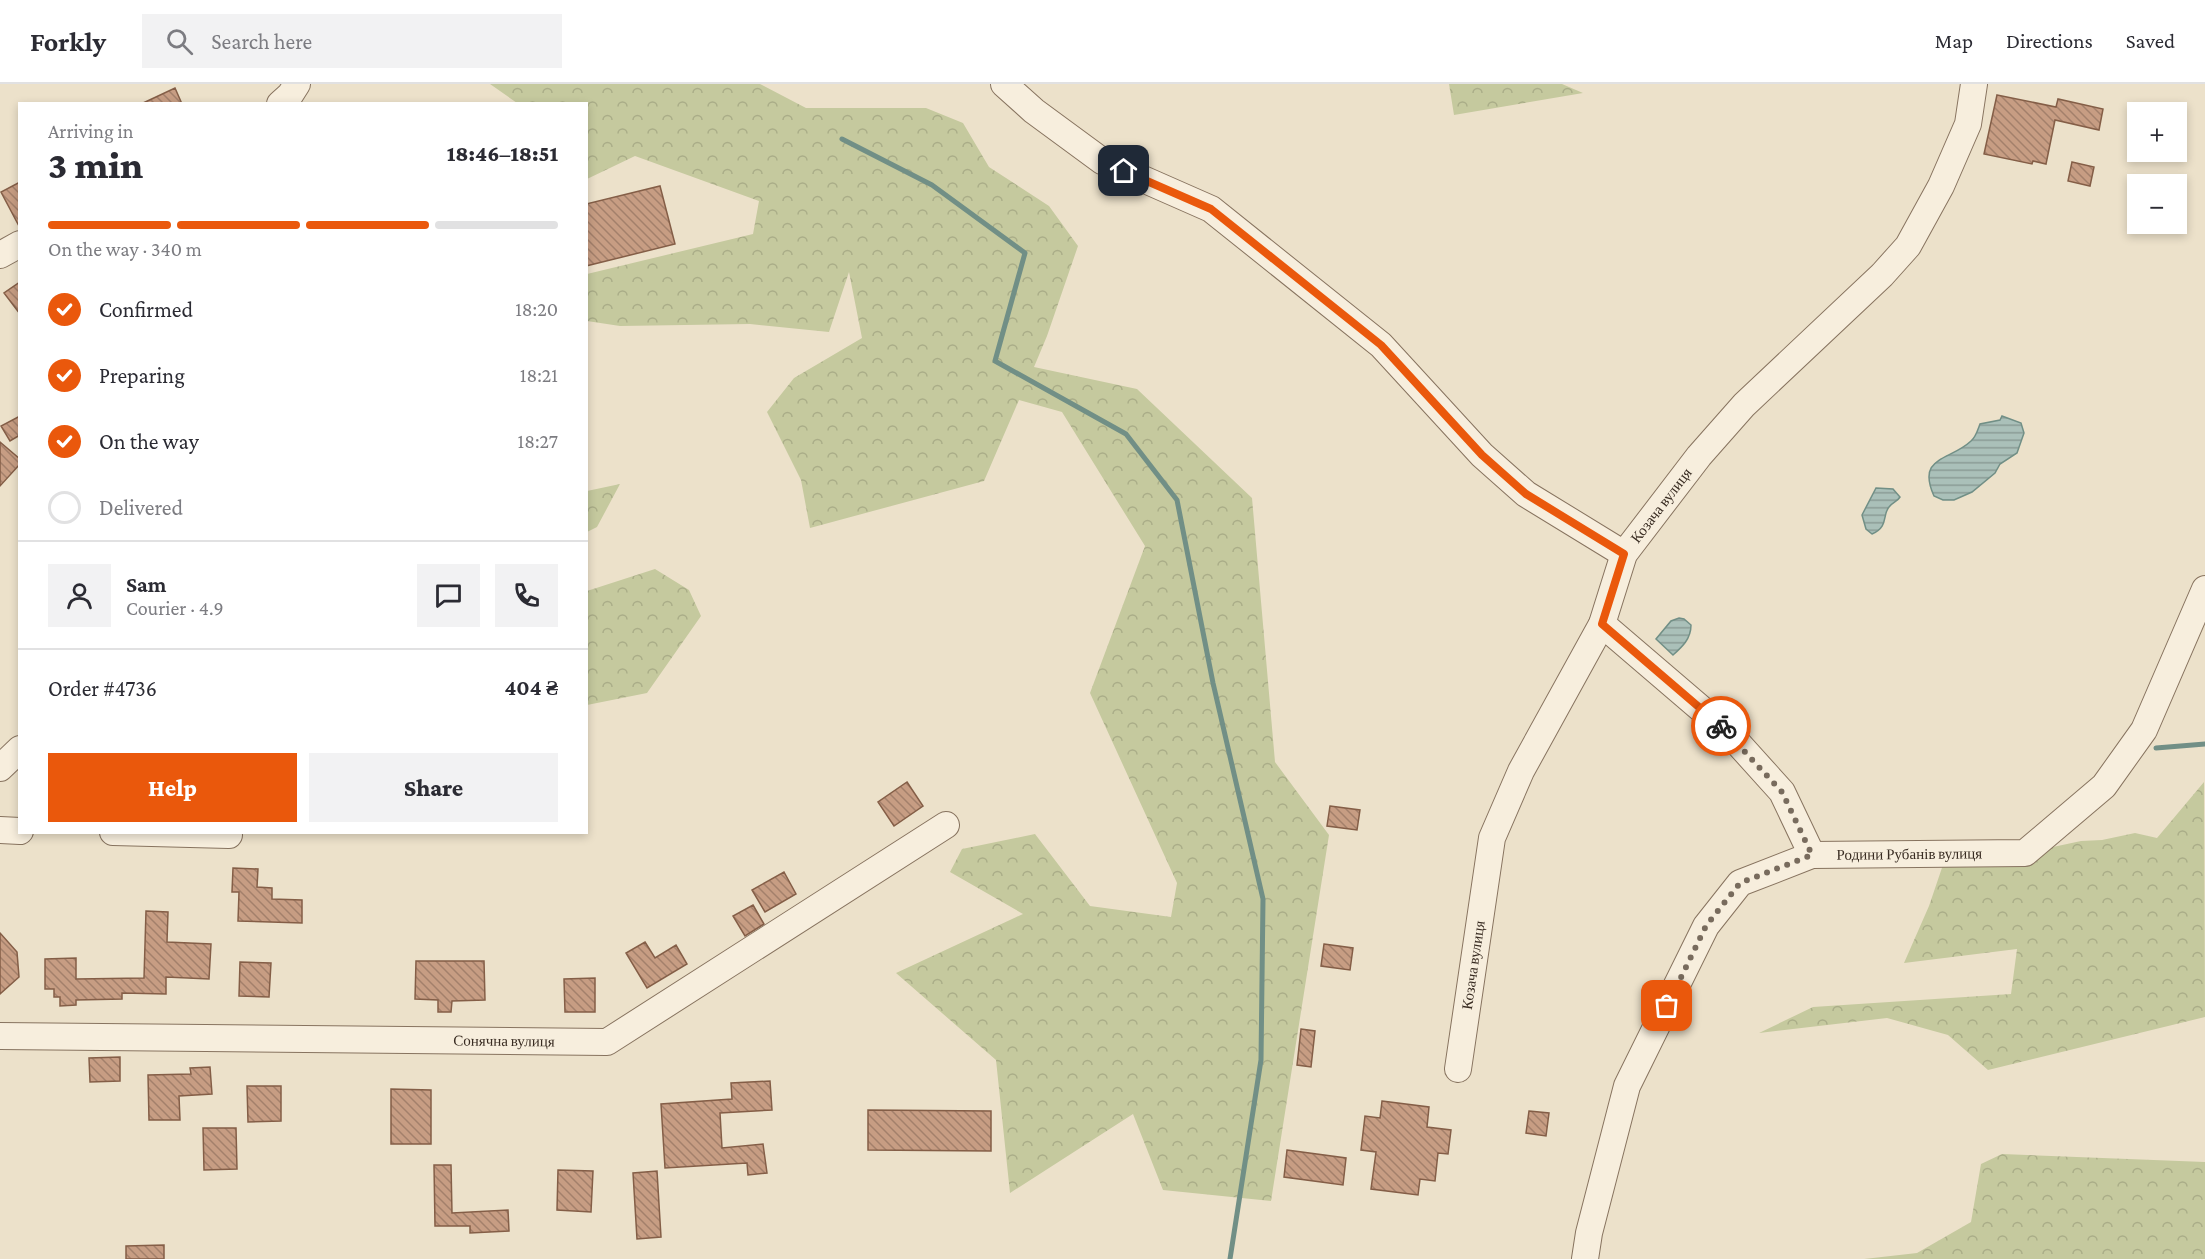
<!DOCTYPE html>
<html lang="en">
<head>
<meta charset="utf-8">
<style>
	:root { --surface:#fff; --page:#f2f2f3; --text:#2b2b33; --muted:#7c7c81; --line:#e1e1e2; --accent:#ea580c }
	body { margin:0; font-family:"Crimson Pro",serif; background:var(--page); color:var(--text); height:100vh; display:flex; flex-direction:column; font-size:22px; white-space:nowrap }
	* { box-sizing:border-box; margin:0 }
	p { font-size:20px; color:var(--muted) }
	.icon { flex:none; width:33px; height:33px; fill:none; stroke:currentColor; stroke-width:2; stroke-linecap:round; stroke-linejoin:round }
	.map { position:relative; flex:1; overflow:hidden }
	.details { position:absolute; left:18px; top:18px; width:570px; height:732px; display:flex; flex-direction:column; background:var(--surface); border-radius:0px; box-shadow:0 3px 9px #0003 }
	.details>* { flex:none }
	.controls { position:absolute; left:2127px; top:18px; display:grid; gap:12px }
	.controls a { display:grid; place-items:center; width:60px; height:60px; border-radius:0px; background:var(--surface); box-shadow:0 3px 9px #0003; font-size:30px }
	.pin { position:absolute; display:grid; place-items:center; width:51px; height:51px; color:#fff; margin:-26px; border-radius:12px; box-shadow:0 3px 9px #0006 }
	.courier { position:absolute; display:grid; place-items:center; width:60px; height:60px; margin:-30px; border:4px solid #ea580c; border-radius:50%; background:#fff; color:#222; box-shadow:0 2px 8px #0007 }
	.overview em { font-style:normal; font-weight:800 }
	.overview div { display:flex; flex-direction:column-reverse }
	.overview { display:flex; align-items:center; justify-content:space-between; height:102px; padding:0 30px }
	h1 { font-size:39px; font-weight:800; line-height:45px }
	.bar { display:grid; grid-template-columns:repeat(4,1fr); gap:9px 6px; align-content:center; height:72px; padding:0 30px }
	.bar i { height:8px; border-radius:4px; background:var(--line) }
	.bar .on { background:var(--accent) }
	.bar p { grid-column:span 4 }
	.line { display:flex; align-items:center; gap:15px; padding:0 30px; border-top:2px solid var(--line) }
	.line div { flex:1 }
	.round { display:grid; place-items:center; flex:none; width:63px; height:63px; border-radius:0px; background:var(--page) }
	ol { padding:0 30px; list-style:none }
	li { display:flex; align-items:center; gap:18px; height:66px }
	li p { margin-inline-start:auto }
	li .icon { padding:6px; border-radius:50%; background:var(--accent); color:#fff; stroke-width:4 }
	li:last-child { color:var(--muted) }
	li i { width:33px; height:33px; border:3px solid var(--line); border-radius:50% }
	.button { display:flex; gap:12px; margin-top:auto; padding:12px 30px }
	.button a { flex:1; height:69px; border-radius:0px; background:var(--accent); color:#fff; font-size:24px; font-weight:800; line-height:69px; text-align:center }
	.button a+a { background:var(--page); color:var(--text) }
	header { display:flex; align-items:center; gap:36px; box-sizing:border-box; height:84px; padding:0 30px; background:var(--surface); border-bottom:2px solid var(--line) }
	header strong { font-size:28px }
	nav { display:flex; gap:33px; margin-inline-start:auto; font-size:21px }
	.search { width:420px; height:54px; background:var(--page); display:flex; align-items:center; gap:15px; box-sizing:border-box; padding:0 21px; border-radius:0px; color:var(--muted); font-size:22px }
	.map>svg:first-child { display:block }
	.forest { fill:url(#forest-crowns) }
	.water { fill:url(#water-rules); stroke:#718f86; stroke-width:1.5 }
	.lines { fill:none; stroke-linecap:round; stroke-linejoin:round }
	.stream { stroke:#718f86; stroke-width:5 }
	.building { fill:url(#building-back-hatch); stroke:#845e47; stroke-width:1.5 }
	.minor-casing { stroke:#87735f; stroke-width:28 }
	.minor { stroke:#f7eedd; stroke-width:26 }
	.done { stroke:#786b5d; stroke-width:6; stroke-dasharray:0 10.8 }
	.route { stroke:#ea580c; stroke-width:8 }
	.labels { text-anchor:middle; stroke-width:5; stroke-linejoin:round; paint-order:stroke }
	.street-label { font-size:15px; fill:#392c22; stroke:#f4ebd9 }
</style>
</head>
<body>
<header>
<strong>Forkly</strong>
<div class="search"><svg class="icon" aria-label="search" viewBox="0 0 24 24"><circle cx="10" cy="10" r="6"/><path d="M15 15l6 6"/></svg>Search here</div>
<nav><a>Map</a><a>Directions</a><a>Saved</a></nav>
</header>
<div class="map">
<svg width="2205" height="1175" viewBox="0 0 2205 1175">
	<defs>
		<pattern id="forest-crowns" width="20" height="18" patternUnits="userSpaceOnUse" patternTransform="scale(1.5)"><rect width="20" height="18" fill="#c5c99e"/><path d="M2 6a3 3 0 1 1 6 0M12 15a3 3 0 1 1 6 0" fill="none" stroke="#aaad88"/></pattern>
		<pattern id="water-rules" width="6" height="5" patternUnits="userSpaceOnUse" patternTransform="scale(1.5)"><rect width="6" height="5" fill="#aac0b9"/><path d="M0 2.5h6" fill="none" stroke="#8b9c96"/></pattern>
		<pattern id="building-back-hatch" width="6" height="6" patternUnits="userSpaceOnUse" patternTransform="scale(1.5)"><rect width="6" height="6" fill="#c79d83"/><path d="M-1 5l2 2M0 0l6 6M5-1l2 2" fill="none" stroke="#a3806b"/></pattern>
	</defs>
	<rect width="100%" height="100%" fill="#ece1ca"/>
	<path class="forest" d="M490 0H760L806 24H926L963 39 989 83 1049 122 1078 162 1047 252 1034 283 1137 305 1252 414 1275 678 1329 751 1271 1117 1163 1106 1133 1030 1010 1109 996 976 896 889 1023 830 950 788 962 765 1035 750 1090 822 1171 833 1177 799 1090 609 1145 462 1062 328 1019 316 984 397 810 444 801 396 767 328 794 294 862 254 849 188 829 248 750 240 620 242 587 237V190L753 150 759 117 635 72 587 95 586 20 517 19Z
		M1449 0H1562L1583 9 1454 31Z
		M620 400 597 443 587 448V407Z
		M655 485 689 506 701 532 647 609 587 621V507Z
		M2204 698 2205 933 1988 986 1948 951 1887 934 1759 949 1813 923 2011 910 2017 865 1904 879 1929 822 1947 769H2025L2081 757 2102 756 2135 749 2157 754Z
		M2002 1070 2205 1078V1175H1864L1917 1169 1971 1138 1981 1080Z"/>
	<path class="water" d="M2002 332 2021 339 2024 349 2017 369 2000 380 1995 389 1972 408 1954 416H1943L1934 412C1916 372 1950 377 1971 357 1976 353 1978 345 1980 340L2000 336Z
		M1876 404 1893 405 1900 413C1897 418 1893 418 1889 423 1882 431 1889 443 1872 450L1866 445 1862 431Z
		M1679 534 1684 535 1691 541C1691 555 1682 563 1673 571L1656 555 1671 537Z"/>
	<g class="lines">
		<path class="stream" d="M842 55 932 101 1025 169 995 277 1126 350 1177 416 1213 599 1263 815 1261 976 1230 1175
			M2156 664 2205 660"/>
	</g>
	<path class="building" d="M175 4 182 20H141Z
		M1997 11 2056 23 2058 15 2103 25 2099 46 2055 36 2046 80 2033 77 2032 80 1984 70Z
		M2072 78 2094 83 2090 102 2068 97Z
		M20 98V144L1 108Z
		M660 102 675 160 586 182V120Z
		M20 198V230L4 209Z
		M20 332V351L10 357 1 342Z
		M0 358 20 375V380L0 402Z
		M907 698 923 722 894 742 878 718Z
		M1330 722 1360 726 1357 746 1327 742Z
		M233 784 258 785 257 803 272 804V815L302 816V839L238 837 239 808H232Z
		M784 788 796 810 765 828 752 806Z
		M753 821 764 840 745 852 733 832Z
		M146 827 168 828 167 858 211 860 209 895 166 893V910L122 909V915L76 916V921L60 922V913H54V905H45V875L76 874V895L144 894Z
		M0 849 17 868 19 893 0 910Z
		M645 858 655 874 676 861 687 880 647 904 626 869Z
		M1324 860 1353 864 1350 886 1321 882Z
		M416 877H484L485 916 452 917 451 928H438V916L415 915Z
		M240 878 271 879 269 913 239 912Z
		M595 894V928H565L564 895Z
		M1301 945 1315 947 1311 983 1297 981Z
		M120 973V997L90 998 89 974Z
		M210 983 212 1010 179 1012 180 1036H149L148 991 191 990 190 984Z
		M770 997 772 1026 720 1029 722 1064 763 1060 767 1089 748 1091 747 1079 665 1084 661 1020 732 1015 731 999Z
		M247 1002H281V1037L248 1038Z
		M391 1005 431 1006V1060H391Z
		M1382 1017 1429 1023 1427 1043 1451 1046 1448 1070 1438 1069 1435 1097 1420 1095 1418 1111 1371 1105 1376 1068 1361 1066 1365 1032 1380 1034Z
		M868 1026 991 1027V1067L868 1066Z
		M1529 1027 1549 1029 1546 1052 1526 1049Z
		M203 1044H236L237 1085 204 1086Z
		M1287 1066 1346 1074 1343 1101 1284 1093Z
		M434 1081H451L452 1129 508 1126 509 1147 470 1149V1142H435Z
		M558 1086 593 1087 591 1128 557 1126Z
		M657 1087 661 1153 637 1155 633 1089Z
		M164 1161V1175H126V1162Z"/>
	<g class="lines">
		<defs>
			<g id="minor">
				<path d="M1004 0 1034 27 1102 77 1211 125 1381 261 1482 371 1526 410 1624 470"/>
				<path d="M280 20 290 11 297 0"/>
				<path d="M0 171 20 160"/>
				<path d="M1602 540 1727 647 1782 708 1812 771"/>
				<path d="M0 684 20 665"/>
				<path d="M0 746 20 747"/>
				<path d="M113 748 229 751"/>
				<path id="s1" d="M0 952 607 958 946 741"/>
				<path id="s2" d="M1458 985 1492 754 1521 687 1602 540 1624 470 1699 372 1744 321 1882 191 1908 162 1941 102 1968 40 1974 0"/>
				<path id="s3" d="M1585 1175 1589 1149 1627 1002 1706 842 1740 799 1812 771 2025 769 2104 702 2144 646 2205 505"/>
			</g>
		</defs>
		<use href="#minor" class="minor-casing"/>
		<use href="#minor" class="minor"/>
	</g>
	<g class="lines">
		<path class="done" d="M1667 922 1706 842 1740 799 1812 771 1782 708 1721 642"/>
		<path class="route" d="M1124 87 1211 125 1381 261 1482 371 1526 410 1624 470 1602 540 1721 642"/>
	</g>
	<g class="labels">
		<g class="street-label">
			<text dy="5" stroke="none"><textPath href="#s2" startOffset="609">Козача вулиця</textPath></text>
			<text dy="5" stroke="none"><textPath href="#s3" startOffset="586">Родини Рубанів вулиця</textPath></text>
			<text dy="5" stroke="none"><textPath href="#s2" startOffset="105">Козача вулиця</textPath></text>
			<text dy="5" stroke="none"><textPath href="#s1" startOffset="504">Сонячна вулиця</textPath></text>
		</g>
	</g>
</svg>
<div class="controls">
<a>+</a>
<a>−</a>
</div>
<div class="pin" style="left:1667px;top:922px;background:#ea580c"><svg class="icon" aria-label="bag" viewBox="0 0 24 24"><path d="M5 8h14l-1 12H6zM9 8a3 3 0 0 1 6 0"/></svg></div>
<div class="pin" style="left:1124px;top:87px;background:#1f2937"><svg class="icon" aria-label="home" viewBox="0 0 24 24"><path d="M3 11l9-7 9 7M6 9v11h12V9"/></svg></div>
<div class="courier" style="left:1721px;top:642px"><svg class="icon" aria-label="bike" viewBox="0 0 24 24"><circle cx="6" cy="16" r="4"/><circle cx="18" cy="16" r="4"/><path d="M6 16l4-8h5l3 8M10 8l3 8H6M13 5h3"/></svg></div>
<section class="details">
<div class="overview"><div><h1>3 min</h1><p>Arriving in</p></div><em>18:46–18:51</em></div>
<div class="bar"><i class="on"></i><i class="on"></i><i class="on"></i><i></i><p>On the way · 340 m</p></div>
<ol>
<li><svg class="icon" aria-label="check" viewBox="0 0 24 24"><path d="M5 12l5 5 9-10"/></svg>Confirmed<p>18:20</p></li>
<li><svg class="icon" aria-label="check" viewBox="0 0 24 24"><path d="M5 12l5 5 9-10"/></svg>Preparing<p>18:21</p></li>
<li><svg class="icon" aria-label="check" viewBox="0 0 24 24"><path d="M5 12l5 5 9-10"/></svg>On the way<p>18:27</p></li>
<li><i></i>Delivered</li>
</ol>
<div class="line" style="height:108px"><a class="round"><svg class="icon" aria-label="person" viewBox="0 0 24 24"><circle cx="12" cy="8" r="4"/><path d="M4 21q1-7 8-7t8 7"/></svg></a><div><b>Sam</b><p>Courier · 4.9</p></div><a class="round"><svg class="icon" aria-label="chat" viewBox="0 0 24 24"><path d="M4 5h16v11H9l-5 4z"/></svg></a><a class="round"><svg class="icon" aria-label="phone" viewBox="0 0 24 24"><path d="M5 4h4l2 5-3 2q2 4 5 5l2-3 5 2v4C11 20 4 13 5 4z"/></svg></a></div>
<div class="line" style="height:78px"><div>Order #4736</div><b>404 ₴</b></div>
<div class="button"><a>Help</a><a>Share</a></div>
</section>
</div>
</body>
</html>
